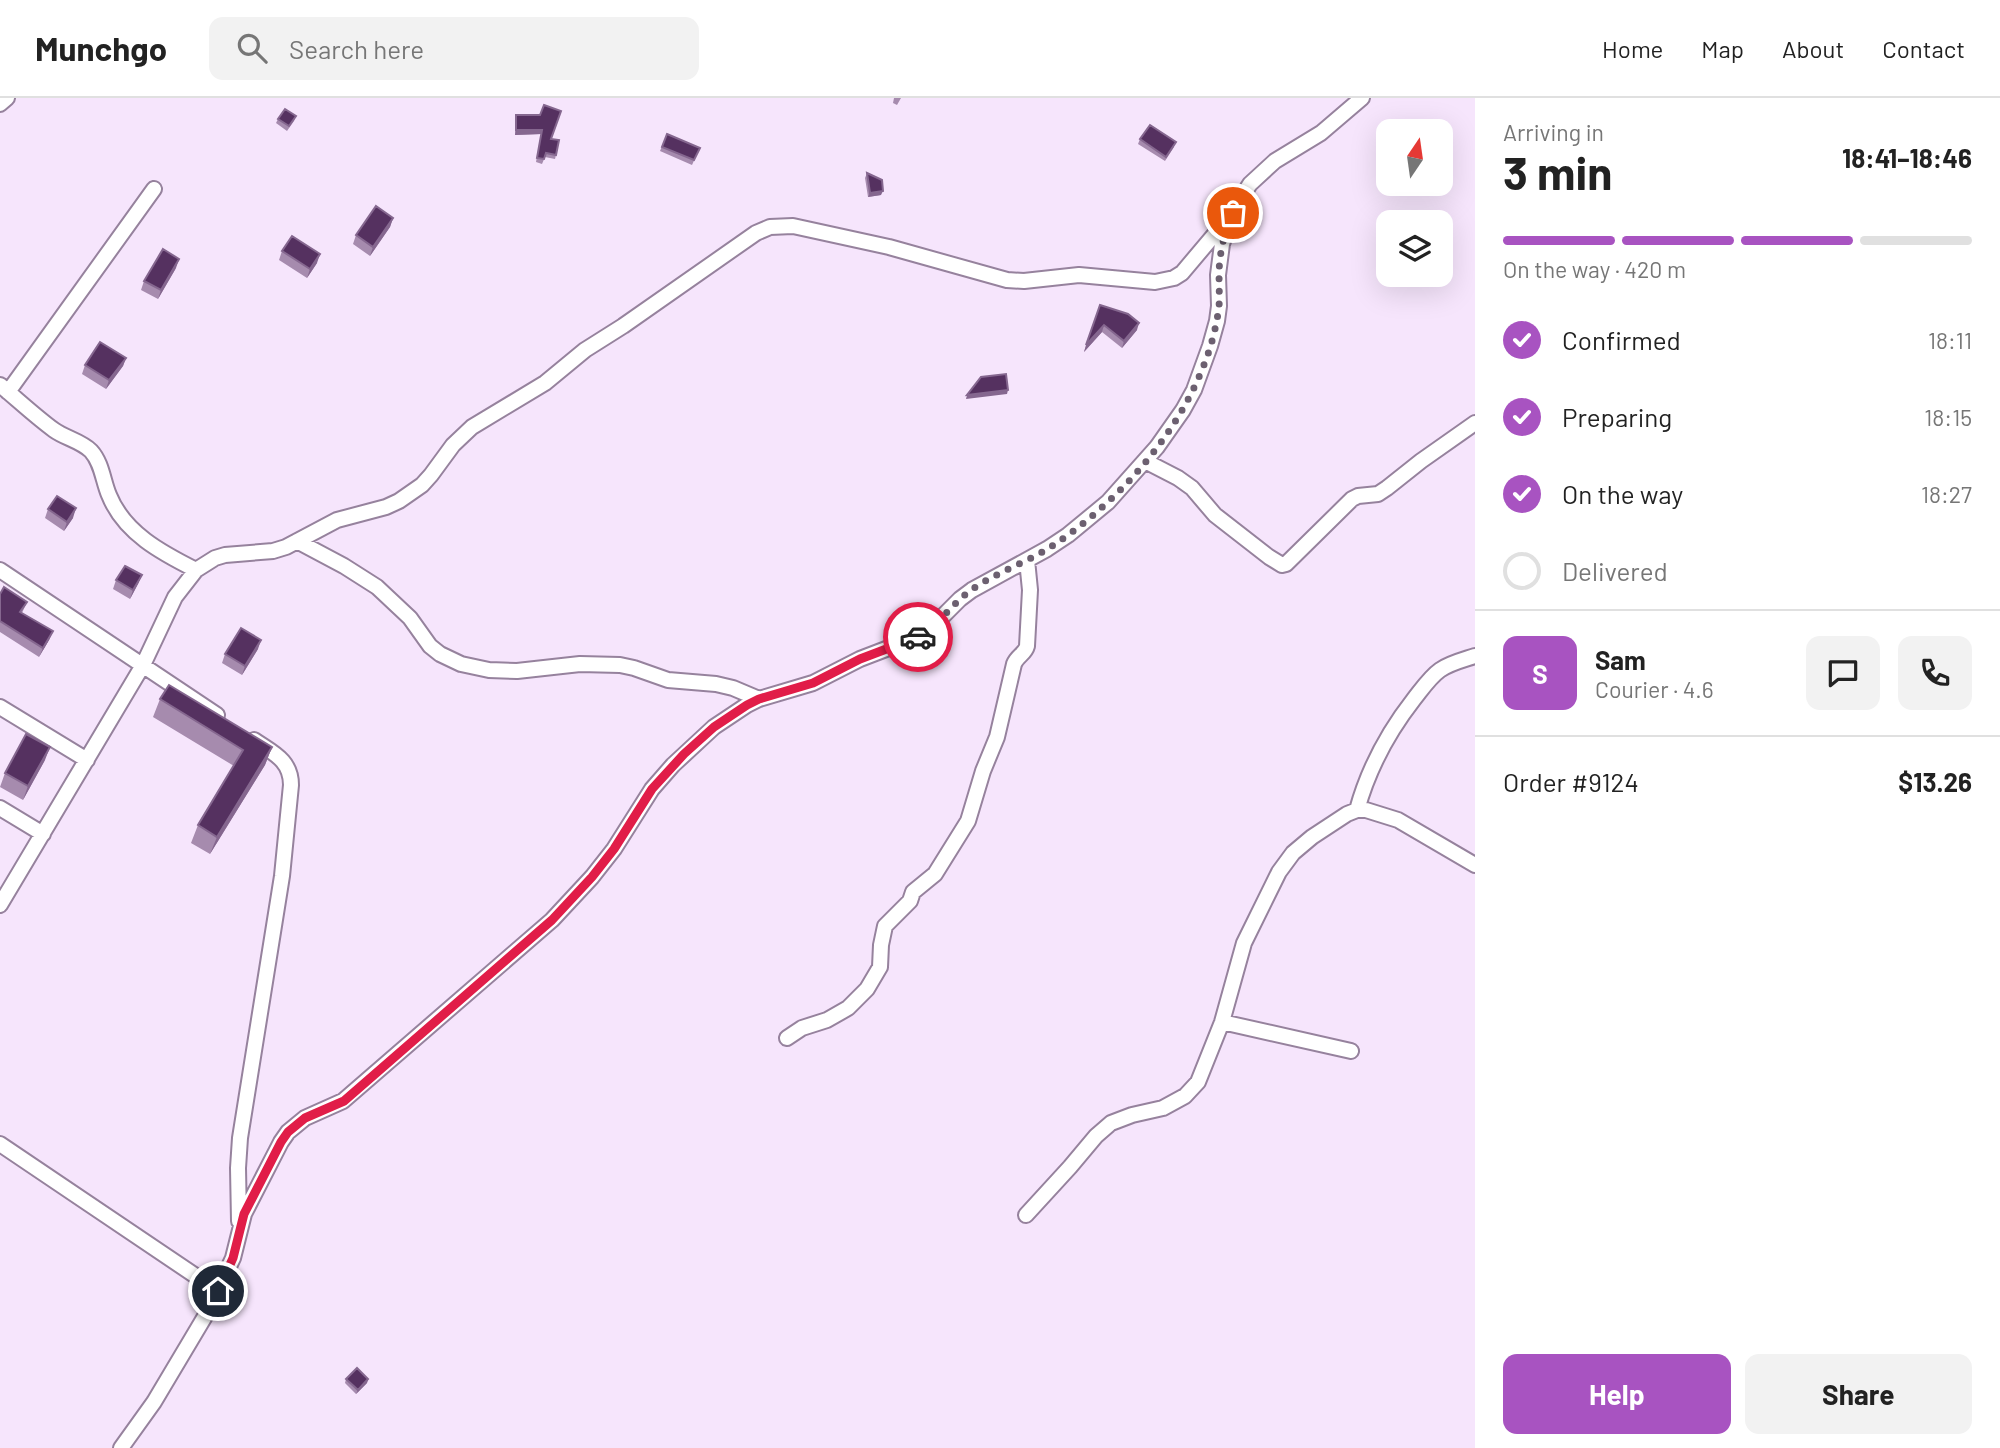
<!DOCTYPE html>
<html lang="en">
<head>
<meta charset="utf-8">
<style>
	:root { --surface:#fff; --page:#f2f2f2; --text:#222; --muted:#767676; --line:#e0e0e0; --accent:#a853c1 }
	body { margin:0; font-family:Barlow,sans-serif; background:var(--page); color:var(--text); height:100vh; display:flex; flex-direction:column; font-size:26px; white-space:nowrap }
	* { box-sizing:border-box; margin:0 }
	p { font-size:23px; color:var(--muted) }
	.icon { flex:none; width:38px; height:38px; fill:none; stroke:currentColor; stroke-width:2; stroke-linecap:round; stroke-linejoin:round }
	.map { position:relative; flex:1; overflow:hidden }
	.drawer { display:flex; flex-direction:column; background:var(--surface); width:525px }
	.drawer>* { flex:none }
	.needle { width:46px; rotate:13deg }
	.tools { position:absolute; left:1376px; top:21px; display:grid; gap:14px }
	.tools a { display:grid; place-items:center; width:77px; height:77px; border-radius:14px; background:var(--surface); box-shadow:0 7px 28px #0002; font-size:35px }
	.pin { position:absolute; display:grid; place-items:center; width:60px; height:60px; color:#fff; margin:-30px; border:4px solid #fff; border-radius:50%; box-shadow:0 2px 7px #0007 }
	.courier { position:absolute; display:grid; place-items:center; width:70px; height:70px; margin:-35px; border:5px solid #e11d48; border-radius:50%; background:#fff; color:#222; box-shadow:0 2px 9px #0007 }
	.overview em { font-style:normal; font-weight:700 }
	.overview div { display:flex; flex-direction:column-reverse }
	.overview { display:flex; align-items:center; justify-content:space-between; height:119px; padding:0 28px }
	h1 { font-size:46px; font-weight:700; line-height:52px }
	.bar { display:grid; grid-template-columns:repeat(4,1fr); gap:10px 7px; align-content:center; height:84px; padding:0 28px }
	.bar i { height:9px; border-radius:5px; background:var(--line) }
	.bar .on { background:var(--accent) }
	.bar p { grid-column:span 4 }
	.line { display:flex; align-items:center; gap:18px; padding:0 28px; border-top:2px solid var(--line) }
	.line div { flex:1 }
	.round { display:grid; place-items:center; flex:none; width:74px; height:74px; border-radius:14px; background:var(--page) }
	ol { padding:0 28px; list-style:none }
	li { display:flex; align-items:center; gap:21px; height:77px }
	li p { margin-inline-start:auto }
	li .icon { padding:7px; border-radius:50%; background:var(--accent); color:#fff; stroke-width:4 }
	li:last-child { color:var(--muted) }
	li i { width:38px; height:38px; border:4px solid var(--line); border-radius:50% }
	.action { display:flex; gap:14px; margin-top:auto; padding:14px 28px }
	.action a { flex:1; height:80px; border-radius:14px; background:var(--accent); color:#fff; font-size:28px; font-weight:700; line-height:80px; text-align:center }
	.action a+a { background:var(--page); color:var(--text) }
	header { display:flex; align-items:center; gap:42px; box-sizing:border-box; height:98px; padding:0 35px; background:var(--surface); border-bottom:2px solid var(--line) }
	header strong { font-size:33px }
	nav { display:flex; gap:38px; margin-inline-start:auto; font-size:24px }
	.search { width:490px; height:63px; background:var(--page); display:flex; align-items:center; gap:18px; box-sizing:border-box; padding:0 24px; border-radius:14px; color:var(--muted); font-size:26px }
	main { display:flex; flex:1; min-height:0 }
	.map>svg:first-child { display:block }
	.lines { fill:none; stroke-linecap:round; stroke-linejoin:round }
	.minor-casing { stroke:#96829d; stroke-width:18 }
	.minor { stroke:#fff; stroke-width:14 }
	.wall { fill:#a68bae }
	.shaded-wall { fill:#85678f }
	.building { fill:#553160; stroke:#85678f; stroke-width:2 }
	.done { stroke:#6c6070; stroke-width:7; stroke-dasharray:0 12.6 }
	.route { stroke:#e11d48; stroke-width:9 }
</style>
</head>
<body>
<header>
<strong>Munchgo</strong>
<div class="search"><svg class="icon" aria-label="search" viewBox="0 0 24 24"><circle cx="10" cy="10" r="6"/><path d="M15 15l6 6"/></svg>Search here</div>
<nav><a>Home</a><a>Map</a><a>About</a><a>Contact</a></nav>
</header>
<main>
<div class="map">
<svg width="1475" height="1350" viewBox="0 0 1475 1350">
	<rect width="100%" height="100%" fill="#f6e5fc"/>
	<g class="lines">
		<defs>
			<path id="minor" d="M0 6 7 0
				M0 287C18 302 35 318 54 332 65 340 81 343 91 353 102 365 103 383 109 397 124 435 162 455 196 472
				M8 294 154 91
				M1145 363 1178 380 1192 390 1215 417 1269 459 1282 467 1286 466 1352 401 1358 398 1378 396 1387 390 1421 363 1475 325
				M297 443 344 468 377 489 410 520 430 548 440 556 461 566 489 572 517 573 580 566 620 567 634 570 668 582 716 586 733 590 759 601
				M0 472 217 617
				M0 609 87 662
				M0 710 43 736
				M1357 712C1368 672 1389 633 1414 601 1422 591 1430 579 1440 572 1450 565 1463 562 1475 558
				M0 807 143 567 175 499 196 472 215 460 225 457 273 453 286 449 337 422 386 409 399 403 422 387 431 377 453 347 472 329 545 285 585 252 623 228 756 135 770 129 793 128 889 149 1007 182 1024 183 1079 177 1155 184 1174 180 1182 175 1225 124
				M1222 924 1351 953
				M787 940 802 930 827 922 848 910 867 891 880 869 881 847 885 828 910 803 913 794 935 776 968 723 983 673 997 639 1014 566C1017 558 1025 556 1027 548L1030 492 1027 462
				M0 1046 218 1193
				M1026 1117 1070 1069 1096 1038 1111 1025 1132 1017 1163 1010 1185 998 1198 984 1222 924 1244 845 1279 774 1293 755 1312 739 1347 716 1357 712H1366L1398 722 1475 767
				M239 1123 238 1070 240 1040 282 778 291 687C291 662 273 655 254 642
				M121 1350 154 1304 207 1215 233 1160 244 1116 281 1044 288 1034 305 1020 343 1003 552 822 592 779 614 751 652 691 673 667 714 629 747 607 759 601 813 585 860 561 920 538 930 531 960 501 972 492 1047 451 1068 437 1108 404 1157 349 1183 312 1194 292 1210 248 1217 223 1219 208 1218 177 1222 146 1233 115 1241 100 1250 86 1275 63 1321 35 1362 0"/>
		</defs>
		<use href="#minor" class="minor-casing"/>
		<use href="#minor" class="minor"/>
	</g>
	<path class="wall" d="M894 0H901L897 7 893 5Z
		M516 17 551 41 556 57 555 61 545 59 542 66 536 64 541 36 515 37V21Z
		M296 18 294 23 287 33 276 25 278 21Z
		M667 36 698 54 692 67 660 53Z
		M1140 41 1174 49 1165 63 1138 46Z
		M867 75 881 97 868 99 865 80Z
		M393 120 390 129 370 158 353 146 356 137Z
		M282 153 317 165 307 180 279 162Z
		M176 170 158 201 141 192 144 183Z
		M1100 207 1137 232 1122 250 1102 234 1084 254Z
		M126 260 123 268 106 291 82 276 85 267Z
		M48 411 73 420 64 433 45 420Z
		M142 477 138 486 130 501 113 491 116 482Z
		M0 496 27 504 22 515 53 533 49 542 39 559 0 534Z
		M258 551 242 577 222 565 225 556Z
		M160 601 272 649 265 667 210 756 191 745 198 727 234 668 153 619Z
		M45 662 23 702 0 689 5 675Z
		M346 1281H368L367 1285 356 1296 345 1285Z"/>
	<path class="shaded-wall" d="M516 32H542L541 36 515 37Z
		M883 93 881 97 868 99 870 95Z
		M393 120 390 129 370 158 373 149Z
		M320 156 317 165 307 180 310 171Z
		M179 161 176 170 158 201 161 192Z
		M1139 225 1137 232 1122 250 1124 243Z
		M1104 227 1102 234 1084 254 1086 247Z
		M126 260 123 268 106 291 109 282Z
		M1008 292 1007 296 966 301 967 297Z
		M76 410 73 420 64 433 67 424Z
		M142 477 138 486 130 501 133 492Z
		M53 533 49 542 39 559 43 550Z
		M261 542 258 551 242 577 245 568Z
		M50 649 45 662 23 702 28 688Z
		M272 649 265 667 210 756 217 739Z
		M368 1281 367 1285 356 1296 358 1292Z"/>
	<path class="building" d="M544 7 561 13 551 41 559 42 556 57 546 55 544 61 537 60 542 32H516V17H540Z
		M285 11 296 18 289 28 278 21Z
		M1150 27 1176 44 1166 59 1140 41Z
		M667 36 700 50 694 62 662 49Z
		M867 75 882 82 883 93 870 95Z
		M376 108 393 120 373 149 356 137Z
		M292 138 320 156 310 171 282 153Z
		M163 151 179 161 161 192 144 183Z
		M1100 207 1128 216 1139 225 1124 243 1104 227 1086 247Z
		M100 244 126 260 109 282 85 267Z
		M1006 276 1008 292 967 297 981 279Z
		M57 398 76 410 67 424 48 411Z
		M125 468 142 477 133 492 116 482Z
		M4 489 27 504 20 514 53 533 43 550 0 523V496Z
		M241 530 261 542 245 568 225 556Z
		M169 587 272 649 217 739 198 727 243 652 160 601Z
		M26 636 50 649 28 688 5 675Z
		M357 1270 368 1281 358 1292 346 1281Z"/>
	<g class="lines">
		<path class="done" d="M918 539C940 526 953 504 974 490 998 474 1025 465 1049 450 1120 404 1184 331 1210 250 1214 237 1217 223 1219 209 1220 193 1218 177 1220 161 1222 145 1226 130 1233 115"/>
		<path class="route" d="M218 1193 233 1160 244 1116 281 1044 288 1034 305 1020 344 1003 552 822 592 779 614 751 652 691 684 656 714 629 747 607 759 601 813 585 860 561 918 539"/>
	</g>
</svg>
<div class="tools">
<a><svg class="needle" viewBox="-14 -14 28 28"><path d="M0-13l5 13h-10z" fill="#e53935"/><path d="M0 13l5-13h-10z" fill="#767676"/></svg></a>
<a><svg class="icon" aria-label="layers" viewBox="0 0 24 24"><path d="M12 4l9 5-9 5-9-5zM3 14l9 5 9-5"/></svg></a>
</div>
<div class="pin" style="left:1233px;top:115px;background:#ea580c"><svg class="icon" aria-label="bag" viewBox="0 0 24 24"><path d="M5 8h14l-1 12H6zM9 8a3 3 0 0 1 6 0"/></svg></div>
<div class="pin" style="left:218px;top:1193px;background:#1f2937"><svg class="icon" aria-label="home" viewBox="0 0 24 24"><path d="M3 11l9-7 9 7M6 9v11h12V9"/></svg></div>
<div class="courier" style="left:918px;top:539px"><svg class="icon" aria-label="car" viewBox="0 0 24 24"><path d="M5 17H2v-5l4-1 3-4h7l3 4 3 1v5h-3M9 17h6M6 11h13"/><circle cx="7" cy="17" r="2"/><circle cx="17" cy="17" r="2"/></svg></div>
</div>
<section class="drawer">
<div class="overview"><div><h1>3 min</h1><p>Arriving in</p></div><em>18:41–18:46</em></div>
<div class="bar"><i class="on"></i><i class="on"></i><i class="on"></i><i></i><p>On the way · 420 m</p></div>
<ol>
<li><svg class="icon" aria-label="check" viewBox="0 0 24 24"><path d="M5 12l5 5 9-10"/></svg>Confirmed<p>18:11</p></li>
<li><svg class="icon" aria-label="check" viewBox="0 0 24 24"><path d="M5 12l5 5 9-10"/></svg>Preparing<p>18:15</p></li>
<li><svg class="icon" aria-label="check" viewBox="0 0 24 24"><path d="M5 12l5 5 9-10"/></svg>On the way<p>18:27</p></li>
<li><i></i>Delivered</li>
</ol>
<div class="line" style="height:126px"><b class="round" style="background:var(--accent);color:#fff">S</b><div><b>Sam</b><p>Courier · 4.6</p></div><a class="round"><svg class="icon" aria-label="chat" viewBox="0 0 24 24"><path d="M4 5h16v11H9l-5 4z"/></svg></a><a class="round"><svg class="icon" aria-label="phone" viewBox="0 0 24 24"><path d="M5 4h4l2 5-3 2q2 4 5 5l2-3 5 2v4C11 20 4 13 5 4z"/></svg></a></div>
<div class="line" style="height:91px"><div>Order #9124</div><b>$13.26</b></div>
<div class="action"><a>Help</a><a>Share</a></div>
</section>
</main>
</body>
</html>
